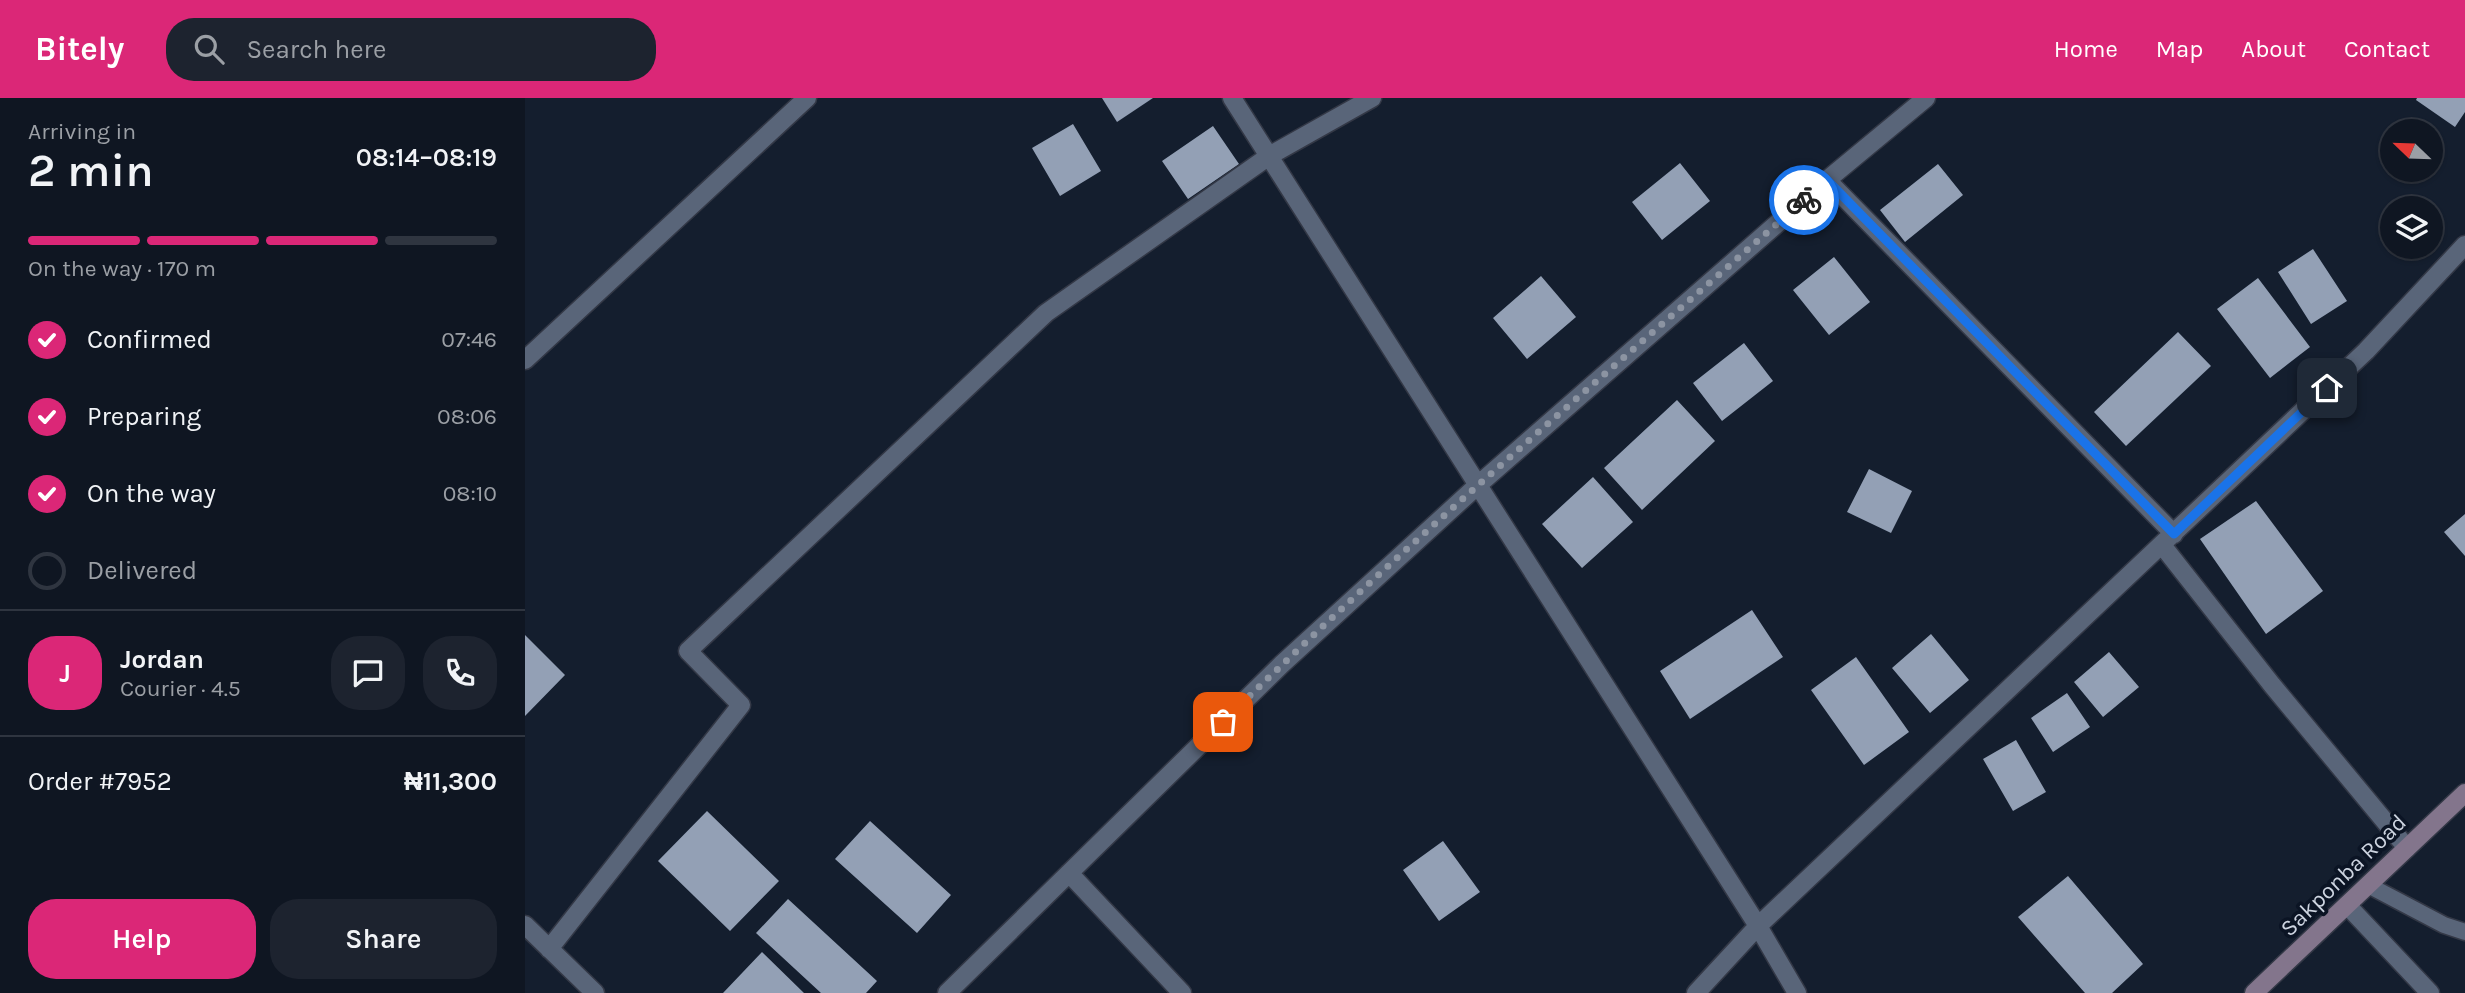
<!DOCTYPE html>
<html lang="en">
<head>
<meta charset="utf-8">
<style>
	:root { --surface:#0f1622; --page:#1d232f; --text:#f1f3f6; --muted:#9b9fa5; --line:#2f3540; --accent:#db2777 }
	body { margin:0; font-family:Karla,sans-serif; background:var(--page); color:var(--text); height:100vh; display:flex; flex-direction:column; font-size:26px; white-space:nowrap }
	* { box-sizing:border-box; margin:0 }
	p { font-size:23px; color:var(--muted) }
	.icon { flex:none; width:38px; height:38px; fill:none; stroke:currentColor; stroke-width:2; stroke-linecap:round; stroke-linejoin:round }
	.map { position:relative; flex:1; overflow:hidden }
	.drawer { display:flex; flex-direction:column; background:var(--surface); width:525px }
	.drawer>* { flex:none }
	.needle { width:46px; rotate:293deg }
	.buttons { position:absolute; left:1855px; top:21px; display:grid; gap:14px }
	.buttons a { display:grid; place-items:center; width:63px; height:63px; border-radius:50%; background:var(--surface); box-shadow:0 2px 5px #0004,0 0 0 2px var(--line); font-size:35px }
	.pin { position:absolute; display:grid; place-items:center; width:60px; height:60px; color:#fff; margin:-30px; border-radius:14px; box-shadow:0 4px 10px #0006 }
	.courier { position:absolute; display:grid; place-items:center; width:70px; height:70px; margin:-35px; border:5px solid #1a73e8; border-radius:50%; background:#fff; color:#222; box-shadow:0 2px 9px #0007 }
	.head em { font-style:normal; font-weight:600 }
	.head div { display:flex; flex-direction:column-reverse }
	.head { display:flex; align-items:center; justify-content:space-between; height:119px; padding:0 28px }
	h1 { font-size:46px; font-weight:600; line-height:52px }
	.bar { display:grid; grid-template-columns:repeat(4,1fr); gap:10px 7px; align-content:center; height:84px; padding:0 28px }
	.bar i { height:9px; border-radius:5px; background:var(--line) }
	.bar .current { background:var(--accent) }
	.bar p { grid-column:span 4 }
	.line { display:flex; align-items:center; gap:18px; padding:0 28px; border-top:2px solid var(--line) }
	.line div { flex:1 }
	.round { display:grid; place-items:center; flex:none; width:74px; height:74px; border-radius:28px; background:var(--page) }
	ol { padding:0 28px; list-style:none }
	li { display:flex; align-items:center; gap:21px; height:77px }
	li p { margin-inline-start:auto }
	li .icon { padding:7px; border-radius:50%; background:var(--accent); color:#fff; stroke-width:4 }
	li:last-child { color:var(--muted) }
	li i { width:38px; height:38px; border:4px solid var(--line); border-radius:50% }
	.action { display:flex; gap:14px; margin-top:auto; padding:14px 28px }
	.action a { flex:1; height:80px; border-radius:28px; background:var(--accent); color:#fff; font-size:28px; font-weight:600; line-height:80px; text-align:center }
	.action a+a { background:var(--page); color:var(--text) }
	header { display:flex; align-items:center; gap:42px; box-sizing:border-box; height:98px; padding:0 35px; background:var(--accent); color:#fff }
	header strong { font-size:33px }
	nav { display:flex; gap:38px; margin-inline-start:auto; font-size:24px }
	.search { width:490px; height:63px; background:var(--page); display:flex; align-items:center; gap:18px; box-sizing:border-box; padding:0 24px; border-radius:28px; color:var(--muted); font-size:26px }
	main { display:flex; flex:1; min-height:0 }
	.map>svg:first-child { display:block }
	.building { fill:#93a0b5 }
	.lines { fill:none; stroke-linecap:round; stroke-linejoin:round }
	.service-casing { stroke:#333846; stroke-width:19 }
	.minor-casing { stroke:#333846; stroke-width:21 }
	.secondary-casing { stroke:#333846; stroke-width:21 }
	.service { stroke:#596579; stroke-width:16 }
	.minor { stroke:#596579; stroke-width:18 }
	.secondary { stroke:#83758c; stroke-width:18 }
	.done { stroke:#8c94a2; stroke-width:7; stroke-dasharray:0 12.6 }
	.route { stroke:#1a73e8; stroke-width:9 }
	.labels { text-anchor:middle; stroke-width:7; stroke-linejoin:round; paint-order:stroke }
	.street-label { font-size:23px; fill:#cdd4e0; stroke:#0b1424 }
</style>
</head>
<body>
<header>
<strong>Bitely</strong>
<div class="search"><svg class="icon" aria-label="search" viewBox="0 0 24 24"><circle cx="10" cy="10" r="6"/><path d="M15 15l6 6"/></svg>Search here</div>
<nav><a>Home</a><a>Map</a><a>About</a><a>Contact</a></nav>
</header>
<main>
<section class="drawer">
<div class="head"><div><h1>2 min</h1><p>Arriving in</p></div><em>08:14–08:19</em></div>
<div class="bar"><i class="current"></i><i class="current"></i><i class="current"></i><i></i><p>On the way · 170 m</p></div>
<ol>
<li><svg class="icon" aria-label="check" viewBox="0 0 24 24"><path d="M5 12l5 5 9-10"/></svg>Confirmed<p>07:46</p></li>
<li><svg class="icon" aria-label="check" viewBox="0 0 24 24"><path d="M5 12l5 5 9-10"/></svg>Preparing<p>08:06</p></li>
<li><svg class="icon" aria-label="check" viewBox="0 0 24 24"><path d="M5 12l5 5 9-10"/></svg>On the way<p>08:10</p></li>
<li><i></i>Delivered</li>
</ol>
<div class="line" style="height:126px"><b class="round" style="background:var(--accent);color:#fff">J</b><div><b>Jordan</b><p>Courier · 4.5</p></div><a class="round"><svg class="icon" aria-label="chat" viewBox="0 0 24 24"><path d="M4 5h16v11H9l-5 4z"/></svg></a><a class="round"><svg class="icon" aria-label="phone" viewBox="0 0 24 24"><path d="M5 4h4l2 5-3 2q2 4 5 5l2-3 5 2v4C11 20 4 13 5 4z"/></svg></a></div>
<div class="line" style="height:91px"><div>Order #7952</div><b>₦11,300</b></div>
<div class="action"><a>Help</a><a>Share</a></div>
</section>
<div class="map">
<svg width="1940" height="895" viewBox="0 0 1940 895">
	<rect width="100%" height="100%" fill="#141e2e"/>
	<path class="building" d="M577 0H628L592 24Z
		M1892 0H1940V14L1930 29 1891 2Z
		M548 26 576 73 535 98 507 50Z
		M688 28 714 66 663 101 637 63Z
		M1155 65 1185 103 1137 142 1107 104Z
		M1413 66 1438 97 1380 144 1355 112Z
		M1788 151 1822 203 1786 226 1753 174Z
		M1309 159 1345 204 1304 237 1268 192Z
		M1016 178 1051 219 1002 261 968 220Z
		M1733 180 1785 249 1745 280 1692 211Z
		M1653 234 1686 268 1601 348 1569 314Z
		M1219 245 1248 283 1197 323 1168 285Z
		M1152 302 1190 343 1117 412 1079 370Z
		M1344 371 1387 393 1366 435 1322 414Z
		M1068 379 1108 424 1057 470 1017 426Z
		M1731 403 1798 493 1741 536 1675 441Z
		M1940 416V458L1919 434Z
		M1227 512 1258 559 1165 621 1135 573Z
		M1406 536 1444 582 1405 615 1367 570Z
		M0 537 40 577 0 618Z
		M1584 554 1614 589 1578 619 1549 584Z
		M1331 559 1384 634 1339 667 1286 592Z
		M1542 595 1565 629 1528 654 1506 620Z
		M1491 642 1521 694 1488 713 1458 661Z
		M182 713 254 783 205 833 133 763Z
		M345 723 426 797 392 835 310 761Z
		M918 743 955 794 914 823 878 772Z
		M1543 778 1618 866 1587 895H1560L1493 819Z
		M263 801 352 883 341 895H296L231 835Z
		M237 854 279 895H198Z"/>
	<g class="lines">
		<defs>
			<path id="service" d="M1843 787 1919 827 1940 834"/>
			<path id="minor" d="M707 0 1233 828 1272 895
				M1302 82 1649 436
				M0 262 282 0
				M1637 447 1747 587 1882 750
				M544 775 657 895
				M1822 807 1905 895
				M0 827 70 895
				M24 851 216 607 163 553 521 215 744 58 847 0
				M422 895 757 566 953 387 1302 82 1401 0
				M1171 895 1233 828 1841 253 1940 147"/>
			<path id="secondary" d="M1729 895 1940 695"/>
		</defs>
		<use href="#service" class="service-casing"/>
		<use href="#minor" class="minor-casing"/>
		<use href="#secondary" class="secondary-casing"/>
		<use href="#service" class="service"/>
		<use href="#minor" class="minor"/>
		<use href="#secondary" class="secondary"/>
	</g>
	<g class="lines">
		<path class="done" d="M698 624C884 441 1084 274 1279 102"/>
		<path class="route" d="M1279 102 1302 82 1649 436 1802 290"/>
	</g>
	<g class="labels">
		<g class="street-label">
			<text transform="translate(1818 777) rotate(-44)" y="8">Sakponba Road</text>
		</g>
	</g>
</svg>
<div class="buttons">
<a><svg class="needle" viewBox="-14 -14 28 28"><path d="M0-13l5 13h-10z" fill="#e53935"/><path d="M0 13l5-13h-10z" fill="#9b9fa5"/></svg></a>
<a><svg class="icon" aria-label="layers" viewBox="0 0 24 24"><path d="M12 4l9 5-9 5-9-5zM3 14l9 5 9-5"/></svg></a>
</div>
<div class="pin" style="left:698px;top:624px;background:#ea580c"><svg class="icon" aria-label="bag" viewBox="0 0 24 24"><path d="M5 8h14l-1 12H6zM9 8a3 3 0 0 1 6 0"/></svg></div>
<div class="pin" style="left:1802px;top:290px;background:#1f2937"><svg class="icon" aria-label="home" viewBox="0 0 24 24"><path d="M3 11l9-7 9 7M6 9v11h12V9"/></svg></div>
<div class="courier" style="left:1279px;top:102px"><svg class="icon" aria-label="bike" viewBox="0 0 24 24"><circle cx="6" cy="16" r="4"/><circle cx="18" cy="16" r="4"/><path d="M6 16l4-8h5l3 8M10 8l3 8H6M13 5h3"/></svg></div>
</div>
</main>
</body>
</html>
